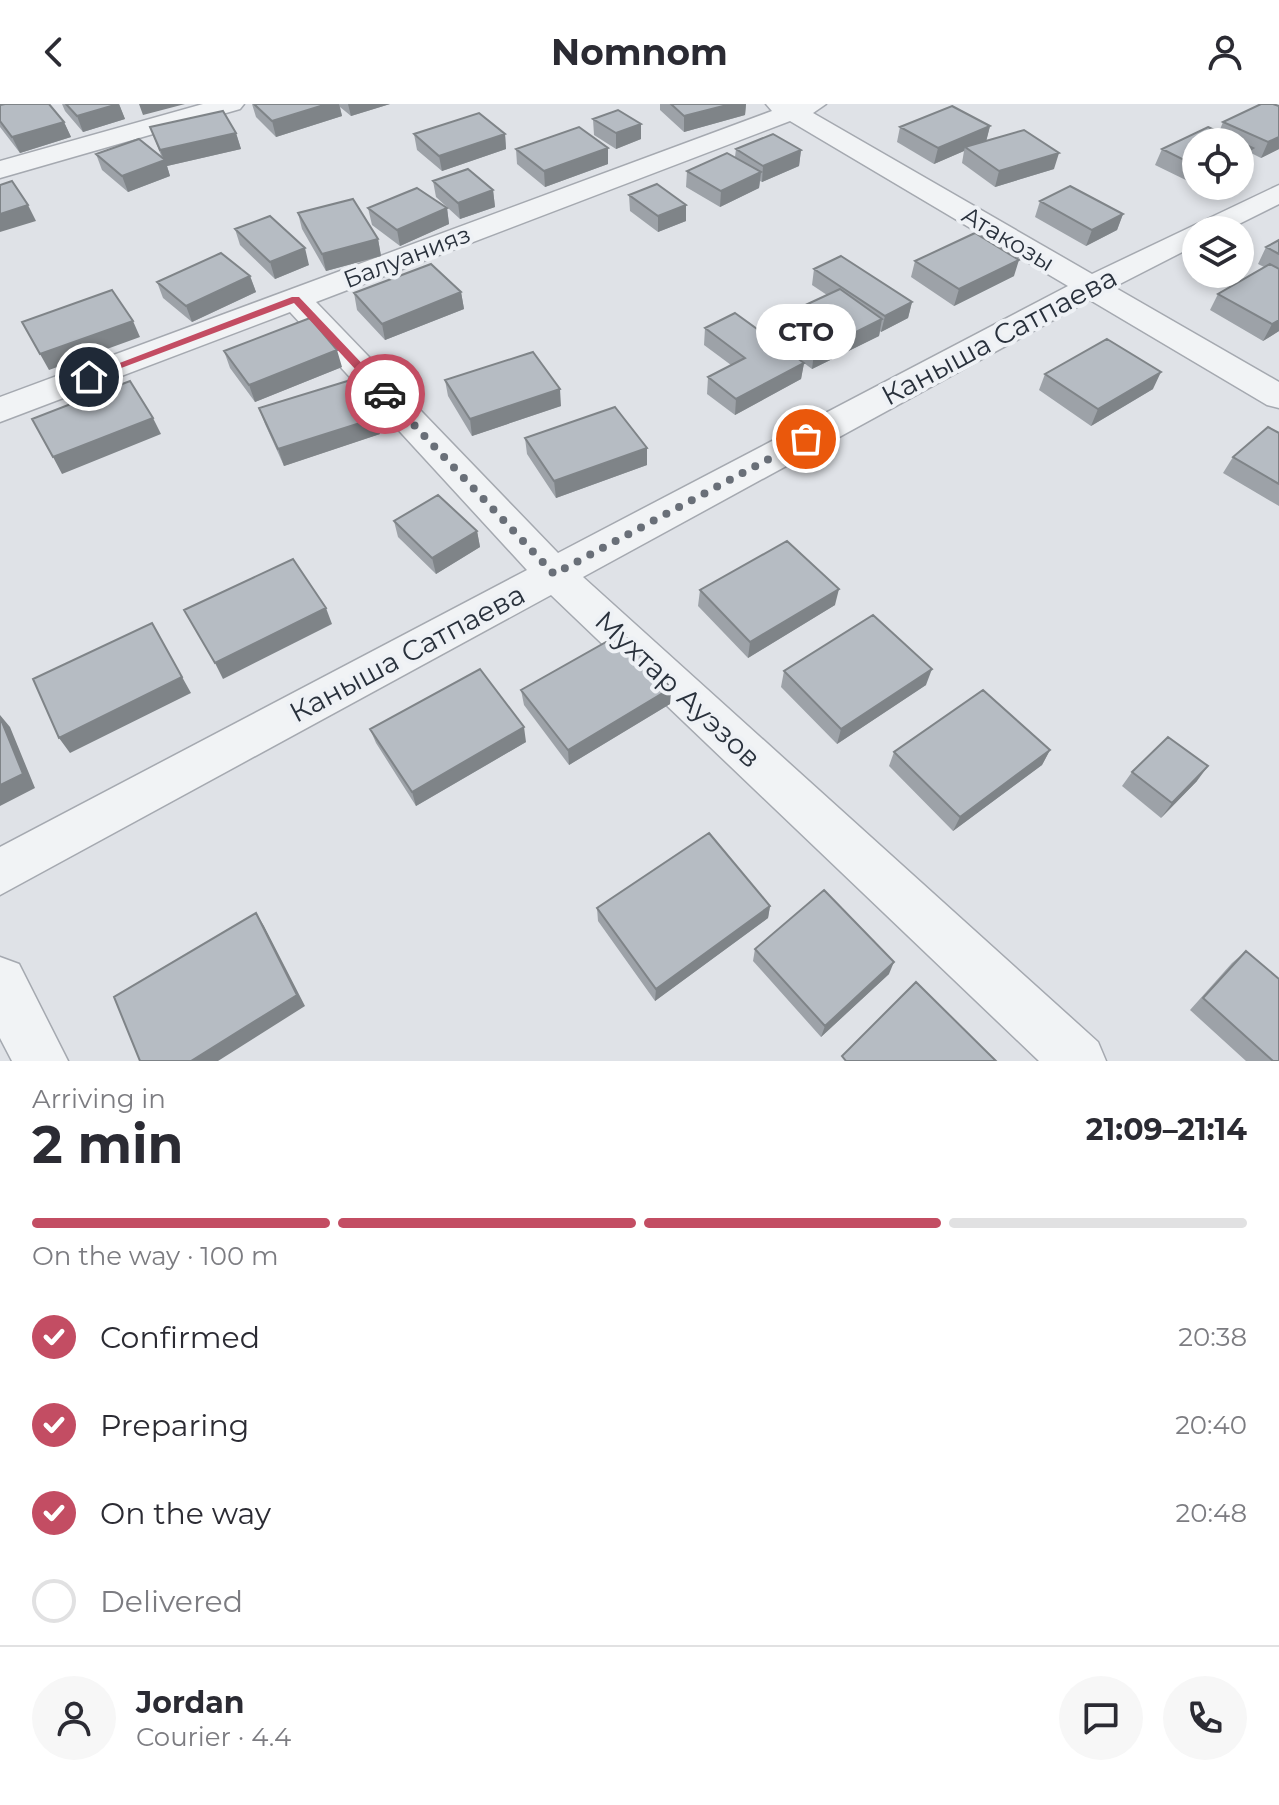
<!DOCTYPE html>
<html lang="en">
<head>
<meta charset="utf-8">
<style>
	:root { --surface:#fff; --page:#f7f7f7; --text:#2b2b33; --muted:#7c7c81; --line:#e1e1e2; --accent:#c34d63 }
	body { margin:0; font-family:Montserrat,sans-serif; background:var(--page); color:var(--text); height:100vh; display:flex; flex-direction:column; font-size:30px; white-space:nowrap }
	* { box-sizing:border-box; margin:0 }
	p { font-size:26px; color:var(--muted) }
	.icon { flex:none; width:44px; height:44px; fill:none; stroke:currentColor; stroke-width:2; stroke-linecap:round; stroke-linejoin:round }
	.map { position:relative; height:957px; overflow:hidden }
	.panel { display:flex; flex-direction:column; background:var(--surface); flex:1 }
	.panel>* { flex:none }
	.tools { position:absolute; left:1182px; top:24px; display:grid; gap:16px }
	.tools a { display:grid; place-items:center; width:72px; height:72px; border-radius:50%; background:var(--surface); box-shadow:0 4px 12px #0003; font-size:40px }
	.pin { position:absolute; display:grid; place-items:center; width:68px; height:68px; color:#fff; margin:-34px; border:4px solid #fff; border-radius:50%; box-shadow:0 2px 8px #0007 }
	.courier { position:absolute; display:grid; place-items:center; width:80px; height:80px; margin:-40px; border:6px solid #c34d63; border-radius:50%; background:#fff; color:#222; box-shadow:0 2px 10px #0007 }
	.bubble { position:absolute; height:56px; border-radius:28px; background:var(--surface); box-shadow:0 4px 12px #0003; font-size:26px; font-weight:700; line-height:56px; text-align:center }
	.summary em { font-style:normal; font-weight:700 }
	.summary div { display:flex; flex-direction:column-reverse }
	.summary { display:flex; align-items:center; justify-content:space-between; height:136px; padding:0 32px }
	h1 { font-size:52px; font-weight:700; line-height:60px }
	.bar { display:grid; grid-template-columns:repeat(4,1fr); gap:12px 8px; align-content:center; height:96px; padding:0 32px }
	.bar i { height:10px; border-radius:6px; background:var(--line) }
	.bar .on { background:var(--accent) }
	.bar p { grid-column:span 4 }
	.line { display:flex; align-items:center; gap:20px; padding:0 32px; border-top:2px solid var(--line) }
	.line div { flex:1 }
	.round { display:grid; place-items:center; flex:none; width:84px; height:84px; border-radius:42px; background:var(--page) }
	ol { padding:0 32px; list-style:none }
	li { display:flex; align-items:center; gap:24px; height:88px }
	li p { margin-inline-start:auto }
	li .icon { padding:8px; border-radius:50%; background:var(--accent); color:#fff; stroke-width:4 }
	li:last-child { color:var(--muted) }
	li i { width:44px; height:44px; border:4px solid var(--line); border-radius:50% }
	header { display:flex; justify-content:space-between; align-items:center; height:104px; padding:0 32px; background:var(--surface); font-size:36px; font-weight:700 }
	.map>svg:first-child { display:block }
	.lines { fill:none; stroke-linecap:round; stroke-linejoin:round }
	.street-casing { stroke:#a5a9b0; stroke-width:3 }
	.street { fill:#f1f3f5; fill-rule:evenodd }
	.wall { fill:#9da2a8 }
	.shaded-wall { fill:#7f8488 }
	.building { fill:#b6bcc3; stroke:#7f8488; stroke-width:2 }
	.route { fill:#c34d63 }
	.done { stroke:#696f78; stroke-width:8; stroke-dasharray:0 14.4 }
	.labels { text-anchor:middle; stroke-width:8; stroke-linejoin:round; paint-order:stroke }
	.far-street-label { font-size:24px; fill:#29313c; stroke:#eef1f5 }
	.street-label { font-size:28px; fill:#29313c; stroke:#eef1f5 }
</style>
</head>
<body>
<header><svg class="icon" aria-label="back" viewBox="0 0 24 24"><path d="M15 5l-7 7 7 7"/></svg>Nomnom<svg class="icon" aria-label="person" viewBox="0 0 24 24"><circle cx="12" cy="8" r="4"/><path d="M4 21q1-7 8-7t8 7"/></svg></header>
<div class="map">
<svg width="1279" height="957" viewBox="0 0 1279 957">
	<rect width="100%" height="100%" fill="#dfe2e7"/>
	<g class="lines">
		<defs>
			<path id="street" d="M203 0H244L240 5 0 74V57Z
				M766 0H826L813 9 1092 170 1279 81V100L1227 126H1196V141L1114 183 1279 278V304L1267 301 1090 196 583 473 1098 938 1106 957H1039L551 491 0 791V743L527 466 290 208 0 318V293L772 7ZM790 17 1068 182 558 449 316 198Z
				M0 853 19 860 68 957H12L0 934Z"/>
		</defs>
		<use href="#street" class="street-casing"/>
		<use href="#street" class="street"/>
	</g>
	<path class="wall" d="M62 0H119L125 15 83 28 65 7Z
		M252 0H390L351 12 340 3 342 12 276 33 256 13Z
		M660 0H746L745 11 684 28 660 6Z
		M0 1 64 18 71 33 20 49 0 23Z
		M1279 2V45L1261 54 1251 49 1246 60 1240 63V38H1196V81L1155 61 1162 45 1219 28 1223 18Z
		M593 15 641 35 616 45 594 31Z
		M990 22 986 37 1054 65 995 83 962 59 964 47 934 60 897 38 900 23Z
		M150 23 236 29 241 45 167 62 170 72 128 88 102 66 96 50 162 54Z
		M414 30H505L506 45 442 67 417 46Z
		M516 45 608 60 545 83 517 60Z
		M736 45 801 46 799 62 762 78 760 77 759 84 720 103 686 83 687 67 735 53Z
		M433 77 493 86 495 103 460 115 436 93Z
		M629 91 686 117 658 128 630 107Z
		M1040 97 1123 110 1117 126 1086 142 1035 113Z
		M368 104H447L449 120 400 142 372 121Z
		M298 109 378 135 381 152 326 167 302 125Z
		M235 125 309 161 275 175 240 141Z
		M1279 136V227L1263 237 1210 206 1218 190 1264 163 1258 160 1266 143Z
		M915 157 1014 172 954 202 911 173Z
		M814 165 912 198 908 214 881 228 880 227 879 232 812 265 804 259 801 275 735 311 707 290 708 273 731 261 704 241 705 224 803 258 771 233 773 216 827 191 812 181Z
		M250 172 256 188 192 218 163 194 157 178Z
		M461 188 464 205 385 236 357 206 354 189Z
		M224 247 342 263 255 298 230 264Z
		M1045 270 1153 285 1091 322 1039 286Z
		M445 276 561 302 472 332 448 292Z
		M259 304 376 314 380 330 284 362 265 320Z
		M1279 329V402L1223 369 1233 353Z
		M525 334 647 361 556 394 527 350Z
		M394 417 477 427 480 443 436 470 398 433Z
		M700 486 835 501 748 554 698 502Z
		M784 567 926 581 837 640 781 583Z
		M671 584 670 600 569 661 524 601 521 586Z
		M370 625 526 638 416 702 376 639Z
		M1050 646 1042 661 953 727 889 662 894 648Z
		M1132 668 1197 677 1161 714 1122 682Z
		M770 802 768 814 655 897 598 817 597 804Z
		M755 845 889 870 821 933 753 857Z
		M1246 847 1279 957H1246L1190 906 1232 859Z"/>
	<path class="shaded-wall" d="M119 0 125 15 83 28 77 12Z
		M139 0H185L143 11Z
		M327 0H339L342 12 276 33 272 17Z
		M348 0H390L351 12Z
		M731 0H746L745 11 684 28V12Z
		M64 18 71 33 20 49 12 33Z
		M641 20V35L616 45V29Z
		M990 22 986 38 965 43 964 47 934 60 938 44Z
		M236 29 241 45 167 62 170 72 128 88 122 72 164 56 160 46Z
		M505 30 506 45 442 67 439 52Z
		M1279 33V45L1261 54 1268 38Z
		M608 44V60L545 83 544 67Z
		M1253 44 1246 60 1240 63V51Z
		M801 46 799 62 762 78 763 62Z
		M1059 49 1054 65 995 83 999 67Z
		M761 68 759 84 720 103 721 87Z
		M493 86 495 103 460 115 458 99Z
		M28 101 36 117 0 128V110Z
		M686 101V117L658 128V112Z
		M447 104 449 120 400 142 397 126Z
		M1123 110 1117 126 1086 142 1092 126Z
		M378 135 381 152 326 167 322 150Z
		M305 144 309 161 275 175 270 158Z
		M1019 156 1014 172 954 202 959 185Z
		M250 172 256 188 192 218 186 202Z
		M461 188 464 205 385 236 382 220Z
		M912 198 908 214 881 228 885 212Z
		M882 215 879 232 812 265 814 249Z
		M1279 216V227L1263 237 1272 220Z
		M133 217 140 233 49 266 40 250Z
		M337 246 342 263 255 298 249 281Z
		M804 259 801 275 735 311 736 295Z
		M1161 268 1153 285 1091 322 1098 305Z
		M560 285 561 302 472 332 470 315Z
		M153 314 161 330 62 370 53 353Z
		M376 314 380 330 284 362 278 345Z
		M647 344V361L556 394 554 377Z
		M477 427 480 443 436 470 432 454Z
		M839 485 835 501 748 554 750 538Z
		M326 504 332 520 223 575 215 559Z
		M152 519 191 589 70 649 59 634Z
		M932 565 926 581 837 640 841 625Z
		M671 584 670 600 569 661 568 646Z
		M0 611 10 623 35 684 0 702Z
		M524 623 526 638 416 702 412 688Z
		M1050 646 1042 661 953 727 960 713Z
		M1208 662 1197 677 1161 714 1172 699Z
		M770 802 768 814 655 897 656 885Z
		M256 809 264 822 305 902 218 957H191Z
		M894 858 889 870 821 933 825 922Z"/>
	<path class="building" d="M5 0H49L64 18 12 33 0 17V1Z
		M66 0H118L77 12Z
		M254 0H327L272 17Z
		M671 0H731L684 12Z
		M1261 0H1273L1279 2V33L1268 38 1223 18Z
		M952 2 990 22 938 44 900 23Z
		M618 6 641 20 616 29 593 15Z
		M223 7 236 29 160 46 150 23Z
		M479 9 505 30 439 52 414 30Z
		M579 23 608 44 544 67 516 45Z
		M1208 23 1240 38H1196V62L1162 45Z
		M1024 26 1059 49 999 67 965 43Z
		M773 30 801 46 763 62 736 45Z
		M139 35 165 56 122 72 96 50Z
		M1240 38 1253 44 1240 51Z
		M727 49 761 68 721 87 687 67Z
		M468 65 493 86 458 99 433 77Z
		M12 77 28 101 0 110V81Z
		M657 80 686 101 658 112 629 91Z
		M1070 82 1123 110 1092 126 1040 97Z
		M417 84 447 104 397 126 368 104Z
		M353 95 378 135 322 150 298 109Z
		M270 112 305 144 270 158 235 125Z
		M975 129 1019 156 959 185 915 157Z
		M1279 136V150L1266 143Z
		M221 149 250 172 186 202 157 178Z
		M841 152 912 198 885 212 814 165Z
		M431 160 461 188 382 220 354 189Z
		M1270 160 1279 165V216L1272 220 1218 190Z
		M840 185 882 215 814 249 773 216Z
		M112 186 133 217 40 250 22 218Z
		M735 209 804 259 736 295 708 273 745 254 705 224Z
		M310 214 337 246 249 281 224 247Z
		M1107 235 1161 268 1098 305 1045 270Z
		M533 248 560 285 470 315 445 276Z
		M354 275 376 314 278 345 259 304Z
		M130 277 153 314 53 353 32 315Z
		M615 303 647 344 554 377 525 334Z
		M1268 323 1279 329V380L1233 353Z
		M438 391 477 427 432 454 394 417Z
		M787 437 839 485 750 538 700 486Z
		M293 455 326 504 215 559 184 506Z
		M873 511 932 565 841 625 784 567Z
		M152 519 182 573 59 634 33 575Z
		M622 529 671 584 568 646 521 586Z
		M480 565 524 623 412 688 370 625Z
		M983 586 1050 646 960 713 894 648Z
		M0 613 23 670 0 681Z
		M1168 633 1208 662 1172 699 1132 668Z
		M709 729 770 802 656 885 597 804Z
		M824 786 894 858 825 922 755 845Z
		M256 809 297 891 191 957H140L114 893Z
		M1246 847 1279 875V957H1273L1203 894Z
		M916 878 996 957H846L842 952Z"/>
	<path class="route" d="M292 193H299L389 288V293H381L294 199 92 275 83 273Z"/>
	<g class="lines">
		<path class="done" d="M385 290 554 470 806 335"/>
	</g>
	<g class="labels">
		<g class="far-street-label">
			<text transform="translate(1008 135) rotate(31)" y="8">Атакозы</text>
			<text transform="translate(407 153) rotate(-21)" y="8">Балуанияз</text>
		</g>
		<g class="street-label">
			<text transform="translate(999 232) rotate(-28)" y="10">Каныша Сатпаева</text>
			<text transform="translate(407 549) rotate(-28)" y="10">Каныша Сатпаева</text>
			<text transform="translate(678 585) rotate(43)" y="10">Мухтар Ауэзов</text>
		</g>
	</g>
</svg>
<div class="tools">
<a><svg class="icon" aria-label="locate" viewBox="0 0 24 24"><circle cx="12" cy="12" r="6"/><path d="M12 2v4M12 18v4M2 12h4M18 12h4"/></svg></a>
<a><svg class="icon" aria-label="layers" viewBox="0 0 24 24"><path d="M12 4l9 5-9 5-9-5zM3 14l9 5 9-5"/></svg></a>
</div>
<div class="pin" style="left:806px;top:335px;background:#ea580c"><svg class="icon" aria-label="bag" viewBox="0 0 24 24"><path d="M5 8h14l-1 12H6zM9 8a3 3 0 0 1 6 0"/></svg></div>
<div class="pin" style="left:89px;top:273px;background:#1f2937"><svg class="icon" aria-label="home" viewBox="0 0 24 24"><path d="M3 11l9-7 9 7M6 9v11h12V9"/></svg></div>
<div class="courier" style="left:385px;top:290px"><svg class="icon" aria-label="car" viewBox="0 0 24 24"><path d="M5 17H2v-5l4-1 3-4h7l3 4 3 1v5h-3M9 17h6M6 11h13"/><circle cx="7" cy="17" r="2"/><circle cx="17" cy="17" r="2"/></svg></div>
<div class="bubble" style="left:756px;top:200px;width:100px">CTO</div>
</div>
<section class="panel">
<div class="summary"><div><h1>2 min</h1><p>Arriving in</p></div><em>21:09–21:14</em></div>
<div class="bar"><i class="on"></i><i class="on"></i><i class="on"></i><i></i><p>On the way · 100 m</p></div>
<ol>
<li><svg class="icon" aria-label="check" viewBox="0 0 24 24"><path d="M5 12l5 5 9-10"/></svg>Confirmed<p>20:38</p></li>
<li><svg class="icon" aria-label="check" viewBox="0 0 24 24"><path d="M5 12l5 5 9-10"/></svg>Preparing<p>20:40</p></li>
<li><svg class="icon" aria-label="check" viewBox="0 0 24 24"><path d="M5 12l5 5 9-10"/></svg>On the way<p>20:48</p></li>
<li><i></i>Delivered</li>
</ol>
<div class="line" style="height:144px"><a class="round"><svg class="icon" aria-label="person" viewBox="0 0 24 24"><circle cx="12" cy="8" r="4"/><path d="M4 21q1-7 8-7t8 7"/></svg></a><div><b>Jordan</b><p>Courier · 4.4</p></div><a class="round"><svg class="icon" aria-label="chat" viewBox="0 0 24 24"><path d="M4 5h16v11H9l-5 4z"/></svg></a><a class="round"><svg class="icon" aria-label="phone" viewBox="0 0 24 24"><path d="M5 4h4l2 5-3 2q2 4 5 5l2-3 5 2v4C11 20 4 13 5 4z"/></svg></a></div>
</section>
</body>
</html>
